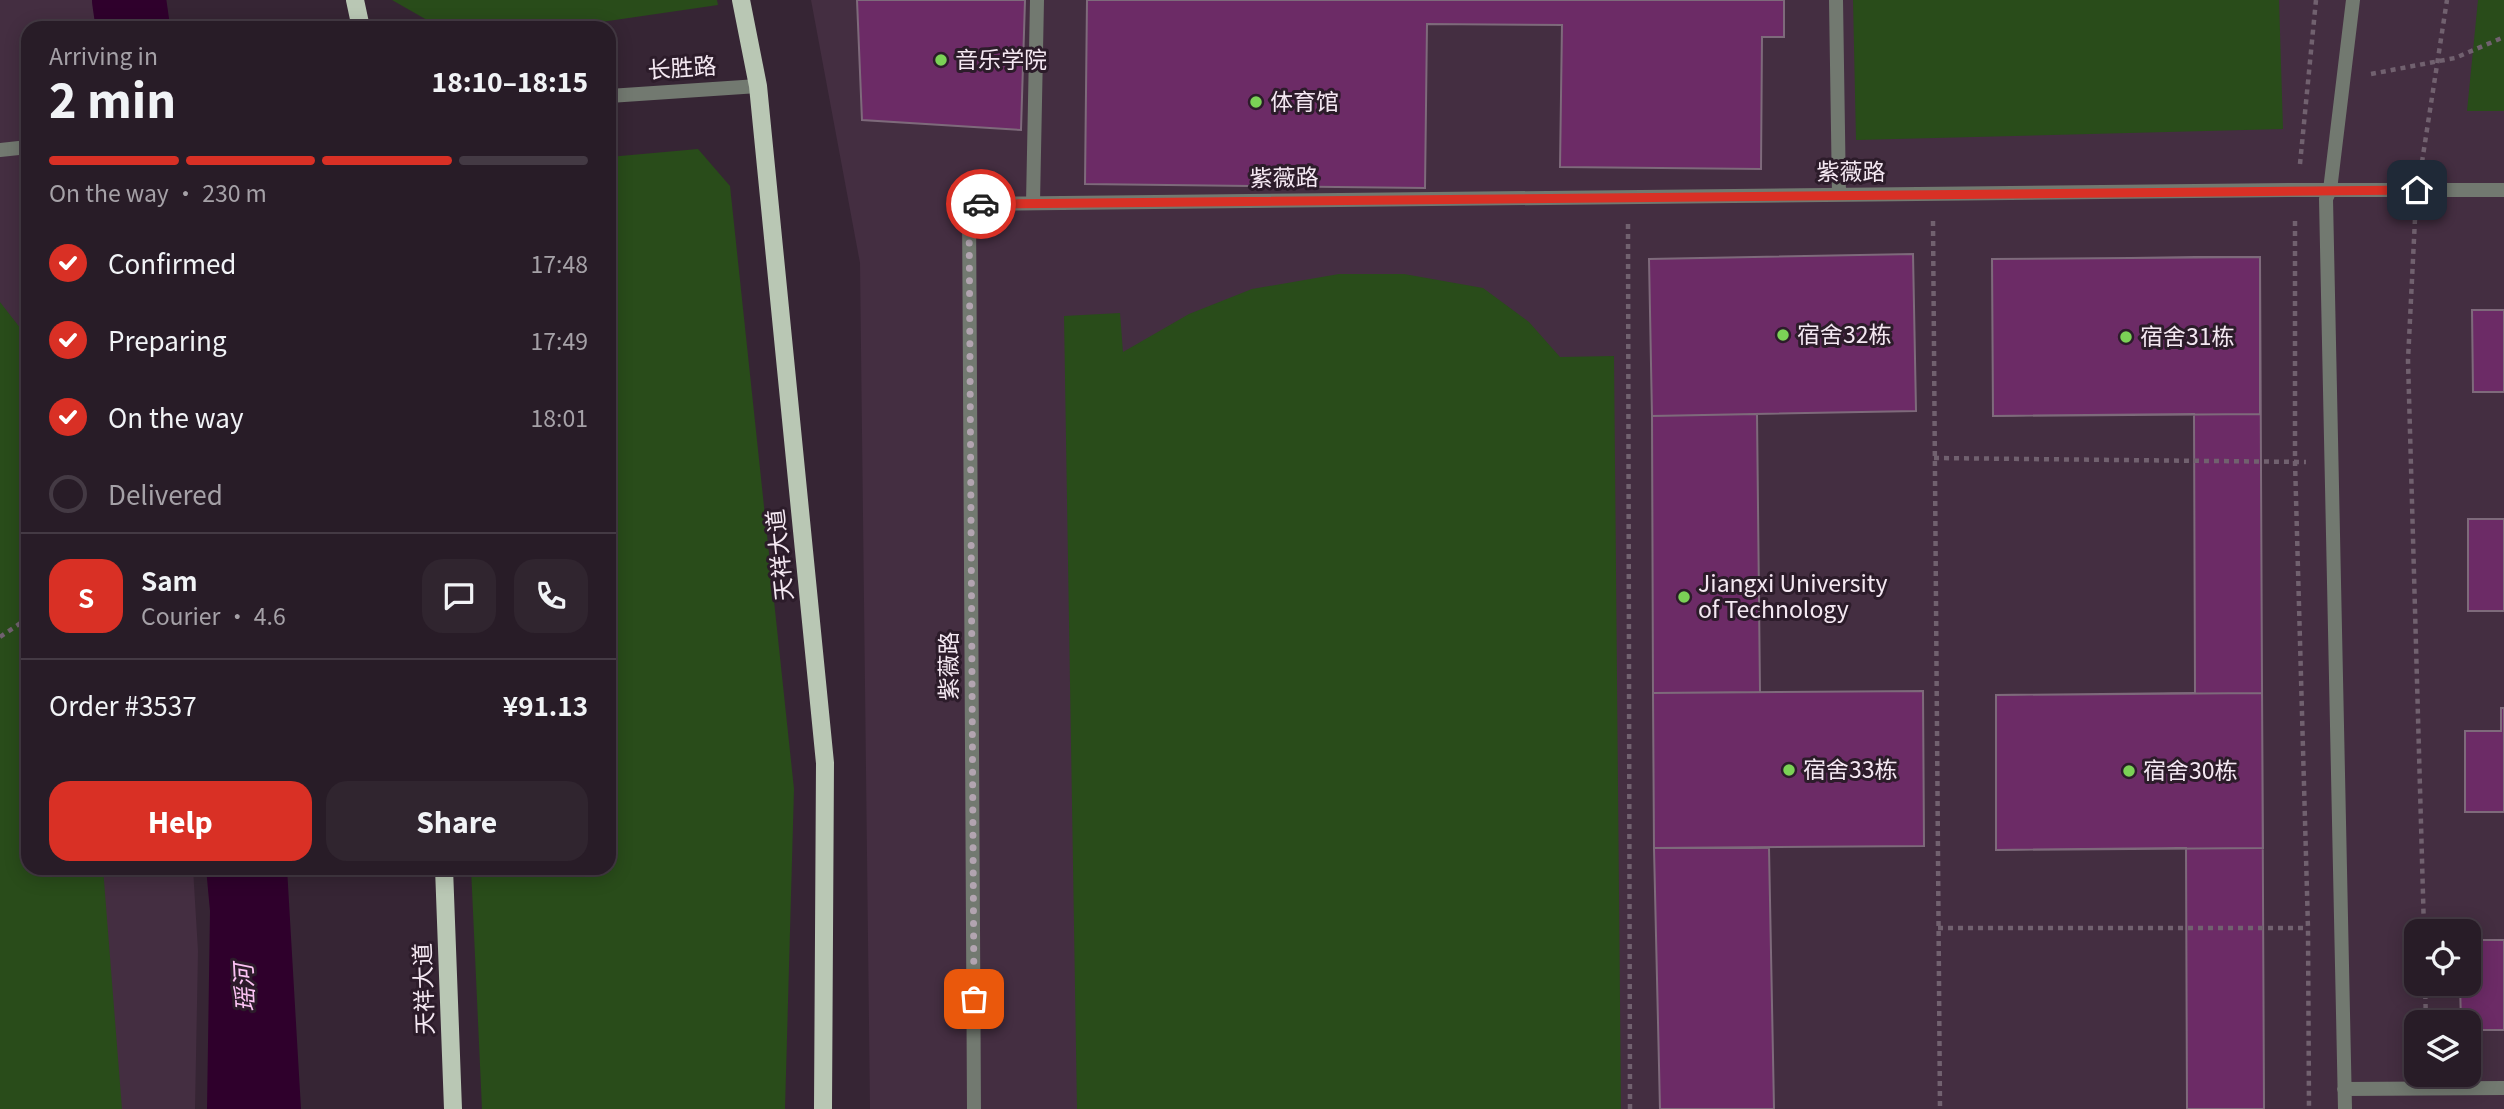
<!DOCTYPE html>
<html lang="en">
<head>
<meta charset="utf-8">
<style>
	:root { --surface:#281c27; --page:#30252f; --text:#f1f3f6; --muted:#a5a1a7; --line:#443a44; --accent:#d93025 }
	body { margin:0; font-family:Georgia,"Noto Sans SC",serif; background:var(--page); color:var(--text); height:100vh; display:flex; flex-direction:column; font-size:26px; white-space:nowrap }
	* { box-sizing:border-box; margin:0 }
	p { font-size:23px; color:var(--muted) }
	.icon { flex:none; width:38px; height:38px; fill:none; stroke:currentColor; stroke-width:2; stroke-linecap:round; stroke-linejoin:round }
	.map { position:relative; flex:1; overflow:hidden }
	.side { position:absolute; left:21px; top:21px; width:595px; height:854px; display:flex; flex-direction:column; background:var(--surface); border-radius:21px; box-shadow:0 4px 18px #0003,0 0 0 2px var(--line) }
	.side>* { flex:none }
	.fabs { position:absolute; left:2404px; top:919px; display:grid; gap:14px }
	.fabs a { display:grid; place-items:center; width:77px; height:77px; border-radius:14px; background:var(--surface); box-shadow:0 4px 18px #0003,0 0 0 2px var(--line); font-size:35px }
	.pin { position:absolute; display:grid; place-items:center; width:60px; height:60px; color:#fff; margin:-30px; border-radius:14px; box-shadow:0 4px 10px #0006 }
	.courier { position:absolute; display:grid; place-items:center; width:70px; height:70px; margin:-35px; border:5px solid #d93025; border-radius:50%; background:#fff; color:#222; box-shadow:0 2px 9px #0007 }
	.head em { font-style:normal; font-weight:800 }
	.head div { display:flex; flex-direction:column-reverse }
	.head { display:flex; align-items:center; justify-content:space-between; height:119px; padding:0 28px }
	h1 { font-size:46px; font-weight:800; line-height:52px }
	.bar { display:grid; grid-template-columns:repeat(4,1fr); gap:10px 7px; align-content:center; height:84px; padding:0 28px }
	.bar i { height:9px; border-radius:5px; background:var(--line) }
	.bar .active { background:var(--accent) }
	.bar p { grid-column:span 4 }
	.line { display:flex; align-items:center; gap:18px; padding:0 28px; border-top:2px solid var(--line) }
	.line div { flex:1 }
	.round { display:grid; place-items:center; flex:none; width:74px; height:74px; border-radius:21px; background:var(--page) }
	ol { padding:0 28px; list-style:none }
	li { display:flex; align-items:center; gap:21px; height:77px }
	li p { margin-inline-start:auto }
	li .icon { padding:7px; border-radius:50%; background:var(--accent); color:#fff; stroke-width:4 }
	li:last-child { color:var(--muted) }
	li i { width:38px; height:38px; border:4px solid var(--line); border-radius:50% }
	.action { display:flex; gap:14px; margin-top:auto; padding:14px 28px }
	.action a { flex:1; height:80px; border-radius:21px; background:var(--accent); color:#fff; font-size:28px; font-weight:800; line-height:80px; text-align:center }
	.action a+a { background:var(--page); color:var(--text) }
	.map>svg:first-child { display:block }
	.built { fill:#442e41; fill-rule:evenodd }
	.green { fill:#294c1a }
	.water { fill:#2f002c }
	.lines { fill:none; stroke-linecap:round; stroke-linejoin:round }
	.river { stroke:#2f002c; stroke-width:74 }
	.building { fill:#6c2b66; stroke:#7e6a7b; stroke-width:2 }
	.path { stroke:#71616f; stroke-width:4.5; stroke-dasharray:5 5; stroke-linecap:butt }
	.minor { stroke:#727970; stroke-width:14 }
	.primary { stroke:#b9c7b4; stroke-width:18 }
	.done { stroke:#b2a4b0; stroke-width:7; stroke-dasharray:0 12.6 }
	.route { stroke:#d93025; stroke-width:9 }
	.poi-dot { fill:#7bd156; stroke:#2c1c2a; stroke-width:2.5 }
	.labels { text-anchor:middle; stroke-width:6; stroke-linejoin:round; paint-order:stroke }
	.poi-label { font-size:23px; fill:#f4e8f2; stroke:#2c1c2a; text-anchor:start }
	.street-label { font-size:23px; fill:#f4e8f2; stroke:#2c1c2a }
	.water-label { font-size:24px; font-style:italic; fill:#fcc3f4; stroke:#2c1c2a }
</style>
</head>
<body>
<div class="map">
<svg width="2504" height="1109" viewBox="0 0 2504 1109">
	<rect width="100%" height="100%" fill="#362534"/>
	<path class="built" d="M0 0H95L100 28H28V868H193L198 951 195 1109H0Z
		M811 0H2504V1109H870L860 263ZM2417 931H2469V984H2417ZM2417 1022H2469V1074H2417Z"/>
	<path class="green" d="M392 0H717L718 5 560 28H441Z
		M1853 0H2279L2283 129 1856 140Z
		M2478 0H2504V111H2467Z
		M698 149 730 186 794 789 785 1109H482L471 868H609V157Z
		M1339 274H1404L1483 288 1529 322 1560 357 1614 356 1621 1109H1077L1064 316 1120 313 1123 352 1189 314 1252 289Z
		M0 302 28 338V868H103L122 1109H0Z"/>
	<path class="water" d="M206 868H287L301 1109H207L210 911Z"/>
	<g class="lines">
		<path class="river" d="M129 0 133 28"/>
	</g>
	<path class="building" d="M857 0H1025L1021 130 862 120Z
		M1087 0H1784V37H1762L1761 169 1560 167 1562 25 1427 24 1425 188 1085 184Z
		M1913 254 1916 411 1652 416 1649 259Z
		M2260 257V414L1993 416 1992 259Z
		M2260 257 2264 1109H2187L2186 848 1996 850V695L2195 693 2194 414 1993 416 1992 259Z
		M2472 310H2504V392H2473Z
		M1757 414 1760 692 1653 693 1652 416Z
		M2468 519H2504V611H2468Z
		M1923 691 1924 846 1654 848 1653 693Z
		M2262 693 2263 848 1996 850V695Z
		M2501 708H2504V812H2465V731H2501Z
		M1654 848H1769L1774 1109H1660Z
		M2469 940H2504V1030H2469V1022H2461L2460 984H2469Z"/>
	<g class="lines">
		<path class="path" d="M2371 74 2455 58 2504 37
			M2422 162 2447 0
			M2300 164 2316 0
			M2415 219 2408 360 2424 931
			M1933 221 1940 1109
			M2295 221V462L2308 928 2309 1109
			M1628 224 1630 1109
			M1934 458 2306 462
			M0 637 28 618
			M1938 928H2308
			M2425 984 2426 1022"/>
		<path class="minor" d="M1836 0 1839 195
			M609 96 758 86
			M0 150 28 147
			M1033 203 1037 0
			M2344 1089 2504 1088
			M974 1109 969 204 2295 190H2504
			M2345 1109 2326 199 2330 190 2353 0"/>
		<path class="primary" d="M355 0 361 28
			M741 0 758 86 825 763 823 1109
			M444 868 453 1109"/>
	</g>
	<g class="lines">
		<path class="done" d="M974 999 969 204H981"/>
		<path class="route" d="M981 204 2417 190"/>
	</g>
	<g class="poi-dot">
		<circle cx="941" cy="60" r="7"/>
		<circle cx="1256" cy="102" r="7"/>
		<circle cx="1783" cy="335" r="7"/>
		<circle cx="2126" cy="337" r="7"/>
		<circle cx="1684" cy="597" r="7"/>
		<circle cx="1789" cy="770" r="7"/>
		<circle cx="2129" cy="771" r="7"/>
	</g>
	<g class="labels">
		<g class="poi-label">
			<text x="955" y="68">音乐学院</text>
			<text x="1270" y="110">体育馆</text>
			<text x="1797" y="343">宿舍32栋</text>
			<text x="2140" y="345">宿舍31栋</text>
			<text x="1698" y="592">Jiangxi University<tspan x="1698" dy="26">of Technology</tspan></text>
			<text x="1803" y="778">宿舍33栋</text>
			<text x="2143" y="779">宿舍30栋</text>
		</g>
		<g class="street-label">
			<text transform="translate(682 68) rotate(-4)" y="8">长胜路</text>
			<text x="1851" y="180">紫薇路</text>
			<text transform="translate(1284 178) rotate(-1)" y="8">紫薇路</text>
			<text transform="translate(780 555) rotate(-96)" y="8">天祥大道</text>
			<text transform="translate(949 666) rotate(-90)" y="8">紫薇路</text>
			<text transform="translate(424 989) rotate(-92)" y="8">天祥大道</text>
		</g>
		<g class="water-label">
			<text transform="translate(245 988) rotate(-93)" y="8">瑶河</text>
		</g>
	</g>
</svg>
<div class="fabs">
<a><svg class="icon" aria-label="locate" viewBox="0 0 24 24"><circle cx="12" cy="12" r="6"/><path d="M12 2v4M12 18v4M2 12h4M18 12h4"/></svg></a>
<a><svg class="icon" aria-label="layers" viewBox="0 0 24 24"><path d="M12 4l9 5-9 5-9-5zM3 14l9 5 9-5"/></svg></a>
</div>
<div class="pin" style="left:974px;top:999px;background:#ea580c"><svg class="icon" aria-label="bag" viewBox="0 0 24 24"><path d="M5 8h14l-1 12H6zM9 8a3 3 0 0 1 6 0"/></svg></div>
<div class="pin" style="left:2417px;top:190px;background:#1f2937"><svg class="icon" aria-label="home" viewBox="0 0 24 24"><path d="M3 11l9-7 9 7M6 9v11h12V9"/></svg></div>
<div class="courier" style="left:981px;top:204px"><svg class="icon" aria-label="car" viewBox="0 0 24 24"><path d="M5 17H2v-5l4-1 3-4h7l3 4 3 1v5h-3M9 17h6M6 11h13"/><circle cx="7" cy="17" r="2"/><circle cx="17" cy="17" r="2"/></svg></div>
<section class="side">
<div class="head"><div><h1>2 min</h1><p>Arriving in</p></div><em>18:10–18:15</em></div>
<div class="bar"><i class="active"></i><i class="active"></i><i class="active"></i><i></i><p>On the way · 230 m</p></div>
<ol>
<li><svg class="icon" aria-label="check" viewBox="0 0 24 24"><path d="M5 12l5 5 9-10"/></svg>Confirmed<p>17:48</p></li>
<li><svg class="icon" aria-label="check" viewBox="0 0 24 24"><path d="M5 12l5 5 9-10"/></svg>Preparing<p>17:49</p></li>
<li><svg class="icon" aria-label="check" viewBox="0 0 24 24"><path d="M5 12l5 5 9-10"/></svg>On the way<p>18:01</p></li>
<li><i></i>Delivered</li>
</ol>
<div class="line" style="height:126px"><b class="round" style="background:var(--accent);color:#fff">S</b><div><b>Sam</b><p>Courier · 4.6</p></div><a class="round"><svg class="icon" aria-label="chat" viewBox="0 0 24 24"><path d="M4 5h16v11H9l-5 4z"/></svg></a><a class="round"><svg class="icon" aria-label="phone" viewBox="0 0 24 24"><path d="M5 4h4l2 5-3 2q2 4 5 5l2-3 5 2v4C11 20 4 13 5 4z"/></svg></a></div>
<div class="line" style="height:91px"><div>Order #3537</div><b>¥91.13</b></div>
<div class="action"><a>Help</a><a>Share</a></div>
</section>
</div>
</body>
</html>
